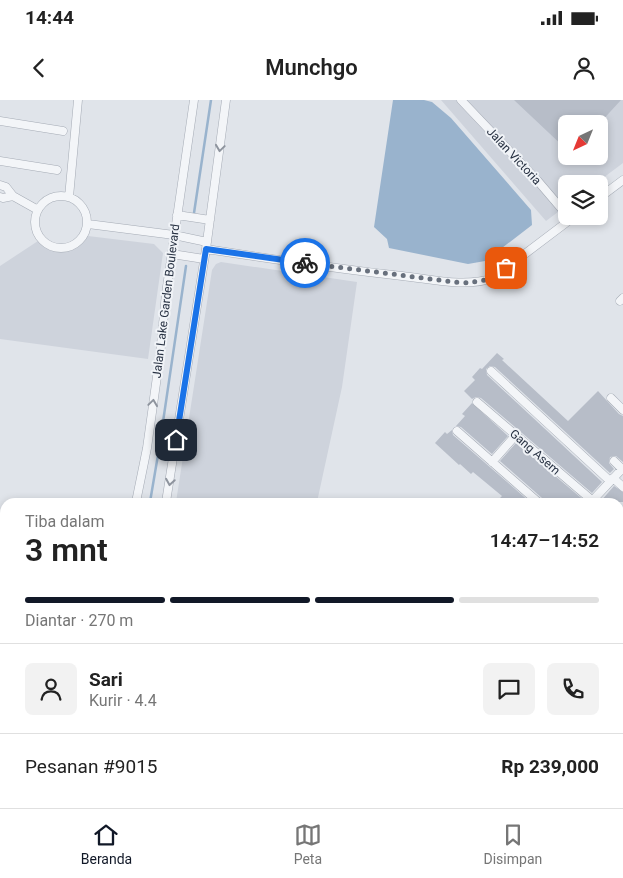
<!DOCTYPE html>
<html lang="id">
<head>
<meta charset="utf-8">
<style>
	:root { --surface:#fff; --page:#f2f2f2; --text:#222; --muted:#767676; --line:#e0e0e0; --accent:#111827 }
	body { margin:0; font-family:Roboto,sans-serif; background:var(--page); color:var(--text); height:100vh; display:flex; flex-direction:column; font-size:19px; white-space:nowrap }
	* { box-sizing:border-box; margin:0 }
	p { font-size:16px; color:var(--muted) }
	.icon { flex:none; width:28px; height:28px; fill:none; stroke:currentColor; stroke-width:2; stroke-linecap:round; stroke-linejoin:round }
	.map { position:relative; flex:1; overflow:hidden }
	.details { position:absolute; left:0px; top:398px; width:624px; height:311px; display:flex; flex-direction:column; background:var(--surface); border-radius:15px 15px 0 0; box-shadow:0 2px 8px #0003 }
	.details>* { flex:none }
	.needle { width:32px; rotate:223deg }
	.tools { position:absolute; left:558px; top:15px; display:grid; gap:10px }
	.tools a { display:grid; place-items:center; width:50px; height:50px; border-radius:8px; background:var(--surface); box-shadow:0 2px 8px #0003; font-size:25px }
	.pin { position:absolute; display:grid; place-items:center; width:42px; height:42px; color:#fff; margin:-21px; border-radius:10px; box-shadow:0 2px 8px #0006 }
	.courier { position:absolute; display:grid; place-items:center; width:50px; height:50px; margin:-25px; border:4px solid #1a73e8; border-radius:50%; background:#fff; color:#222; box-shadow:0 1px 6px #0007 }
	.overview em { font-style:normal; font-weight:600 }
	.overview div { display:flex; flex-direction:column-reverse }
	.overview { display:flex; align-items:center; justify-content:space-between; height:85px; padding:0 25px }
	h1 { font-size:32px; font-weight:600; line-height:38px }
	.bar { display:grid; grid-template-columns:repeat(4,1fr); gap:8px 5px; align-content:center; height:60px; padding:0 25px }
	.bar i { height:6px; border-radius:4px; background:var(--line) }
	.bar .active { background:var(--accent) }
	.bar p { grid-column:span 4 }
	.line { display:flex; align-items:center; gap:12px; padding:0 25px; border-top:1px solid var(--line) }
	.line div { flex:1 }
	.round { display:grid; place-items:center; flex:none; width:52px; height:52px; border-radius:8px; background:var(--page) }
	.status { display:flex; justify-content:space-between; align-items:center; height:35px; padding:0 25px; background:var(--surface); direction:ltr }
	.status svg { height:14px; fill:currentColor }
	header { display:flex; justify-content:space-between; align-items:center; height:65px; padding:0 25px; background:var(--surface); font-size:22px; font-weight:600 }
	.tabs { display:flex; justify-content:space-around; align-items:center; height:70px; border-top:1px solid var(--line); background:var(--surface); font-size:14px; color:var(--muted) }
	.tabs a { display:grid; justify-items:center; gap:2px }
	.tabs .active { color:var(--accent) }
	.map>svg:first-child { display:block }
	.built { fill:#ced3dc; fill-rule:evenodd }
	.green { fill:#c6d5c1 }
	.water { fill:#99b3cd }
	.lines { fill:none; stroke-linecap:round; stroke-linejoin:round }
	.stream { stroke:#99b3cd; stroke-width:2.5 }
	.building { fill:#b7bdc8 }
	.minor-casing { stroke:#a5abb5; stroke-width:9 }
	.minor { stroke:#f3f5f8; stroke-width:8 }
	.oneway { stroke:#8e949e }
	.done { stroke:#68707d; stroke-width:5; stroke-dasharray:0 9 }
	.route { stroke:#1a73e8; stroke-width:6 }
	.labels { text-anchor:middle; stroke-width:4; stroke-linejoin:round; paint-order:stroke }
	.street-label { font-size:12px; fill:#283243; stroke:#f0f3f7 }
</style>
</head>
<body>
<div class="status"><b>14:44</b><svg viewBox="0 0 49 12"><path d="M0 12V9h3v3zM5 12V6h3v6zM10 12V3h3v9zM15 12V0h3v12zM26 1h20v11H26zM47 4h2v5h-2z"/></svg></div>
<header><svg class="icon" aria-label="back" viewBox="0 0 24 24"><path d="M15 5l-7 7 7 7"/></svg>Munchgo<svg class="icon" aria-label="person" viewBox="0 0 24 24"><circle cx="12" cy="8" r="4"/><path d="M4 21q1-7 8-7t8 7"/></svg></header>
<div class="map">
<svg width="623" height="708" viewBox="0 0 623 708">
	<rect width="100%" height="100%" fill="#e0e4ea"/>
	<path class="built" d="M441 0H623V63L595 84H566V106L546 121ZM566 24H599V56H566Z
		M88 136 154 144 163 153 148 259 0 239V166L38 141 53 149 63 151 73 148Z
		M221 162 357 182 342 287 317 402H176L212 170 216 164Z"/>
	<path class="green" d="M382 704H446L450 708H386Z"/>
	<path class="water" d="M393 0H424L432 2 451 18 531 110 532 125 485 161 468 164 389 148 387 139 374 127Z"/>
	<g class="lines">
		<path class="stream" d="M194 113 211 0
			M150 402 159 349 186 166
			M0 567 1 568
			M22 704 26 708"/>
	</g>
	<path class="building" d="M514 0H621L599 24H566V49Z
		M497 253 504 259 502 260 568 321 598 291 619 314 623 316V362L616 356 610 357 609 363 614 369 610 373 495 267 490 266 486 269 487 275 602 382 592 393 481 298 476 297 472 299 464 291 475 280 472 277 480 268 482 269Z
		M472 303 508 336 492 354 461 327 456 326 465 316 462 314Z
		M452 330 453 335 530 402H496L502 396 473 372 471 374 460 364 459 365 435 343 445 332 447 334Z
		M516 343 586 402H544L542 398 500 361Z
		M614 386 623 392V402H600Z"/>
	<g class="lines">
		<defs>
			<path id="minor" d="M461 0 537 80 566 114
				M0 21 63 31
				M0 61 57 70
				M0 85 6 87 13 96 38 110
				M35 122a26 26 0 1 1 52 0a26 26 0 1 1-52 0Z
				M0 97 3 98 13 96
				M69 97 78 0
				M599 98 623 80
				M177 115 210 120
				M88 124 174 135 207 142
				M206 149C271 159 337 169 402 176 431 179 465 188 493 178L575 116
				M172 154 204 159
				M620 201 623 198
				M491 271 610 381
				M611 298 623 310
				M477 302 594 402
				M457 331 538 402
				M614 361 623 370
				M492 362 515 336
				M613 378 623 387
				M592 401 622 369
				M136 402 147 348 160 255 166 194 194 0
				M166 402 206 149 226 0
				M619 427 623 431
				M619 495 623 499
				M619 528 623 531
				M0 589 5 585
				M619 624 623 619
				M0 625 5 621
				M0 663 5 668
				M0 704 3 708
				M38 704 42 708
				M340 704 344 708
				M470 704 474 708
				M518 704 522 708
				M611 704 616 708
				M280 708 284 704
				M328 708 333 704"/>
		</defs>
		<use href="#minor" class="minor-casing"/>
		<use href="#minor" class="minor"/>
	</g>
	<defs><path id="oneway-chevron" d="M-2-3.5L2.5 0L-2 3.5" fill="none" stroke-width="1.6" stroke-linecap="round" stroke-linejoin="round" transform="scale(1.25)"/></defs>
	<g class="oneway">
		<use href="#oneway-chevron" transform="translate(220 48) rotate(98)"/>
		<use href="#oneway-chevron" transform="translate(153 303) rotate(-82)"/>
		<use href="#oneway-chevron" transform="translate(170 382) rotate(99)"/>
	</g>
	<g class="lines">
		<path class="done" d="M305 163 462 183C484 181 488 181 506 168"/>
		<path class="route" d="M176 340 206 149 305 163"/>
	</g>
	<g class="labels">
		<g class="street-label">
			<text transform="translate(514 56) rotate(47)" y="4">Jalan Victoria</text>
			<text transform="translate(166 201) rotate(-83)" y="4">Jalan Lake Garden Boulevard</text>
			<text transform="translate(535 352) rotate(41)" y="4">Gang Asem</text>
		</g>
	</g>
</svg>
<div class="tools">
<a><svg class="needle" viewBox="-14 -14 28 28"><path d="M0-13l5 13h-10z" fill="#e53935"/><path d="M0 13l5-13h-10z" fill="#767676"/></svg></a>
<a><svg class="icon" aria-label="layers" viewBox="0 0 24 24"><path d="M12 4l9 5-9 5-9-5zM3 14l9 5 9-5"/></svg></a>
</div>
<div class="pin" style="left:506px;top:168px;background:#ea580c"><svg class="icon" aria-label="bag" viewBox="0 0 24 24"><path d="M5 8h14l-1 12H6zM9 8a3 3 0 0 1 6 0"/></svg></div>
<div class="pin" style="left:176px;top:340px;background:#1f2937"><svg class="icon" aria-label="home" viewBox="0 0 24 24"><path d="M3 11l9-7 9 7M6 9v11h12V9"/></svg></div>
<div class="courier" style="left:305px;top:163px"><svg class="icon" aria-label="bike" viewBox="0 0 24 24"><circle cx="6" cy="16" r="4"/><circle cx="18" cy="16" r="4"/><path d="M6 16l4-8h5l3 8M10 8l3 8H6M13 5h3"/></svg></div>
<section class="details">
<div class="overview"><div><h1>3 mnt</h1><p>Tiba dalam</p></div><em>14:47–14:52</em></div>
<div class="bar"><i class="active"></i><i class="active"></i><i class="active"></i><i></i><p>Diantar · 270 m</p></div>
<div class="line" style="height:90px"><a class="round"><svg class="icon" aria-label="person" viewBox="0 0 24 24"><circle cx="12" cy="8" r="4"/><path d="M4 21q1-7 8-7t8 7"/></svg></a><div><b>Sari</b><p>Kurir · 4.4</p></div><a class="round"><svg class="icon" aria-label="chat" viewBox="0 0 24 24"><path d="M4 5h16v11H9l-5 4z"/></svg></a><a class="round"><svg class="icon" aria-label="phone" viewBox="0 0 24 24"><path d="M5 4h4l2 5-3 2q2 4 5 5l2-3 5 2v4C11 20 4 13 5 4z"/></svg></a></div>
<div class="line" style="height:65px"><div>Pesanan #9015</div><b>Rp 239,000</b></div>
</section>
</div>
<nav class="tabs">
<a class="active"><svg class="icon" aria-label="home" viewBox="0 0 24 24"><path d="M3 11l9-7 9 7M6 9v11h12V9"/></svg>Beranda</a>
<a><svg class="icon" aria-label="map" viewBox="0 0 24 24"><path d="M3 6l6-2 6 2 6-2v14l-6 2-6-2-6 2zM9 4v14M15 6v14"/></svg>Peta</a>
<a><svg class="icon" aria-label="saved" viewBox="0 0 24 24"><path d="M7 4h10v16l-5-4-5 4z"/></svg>Disimpan</a>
</nav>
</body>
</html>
